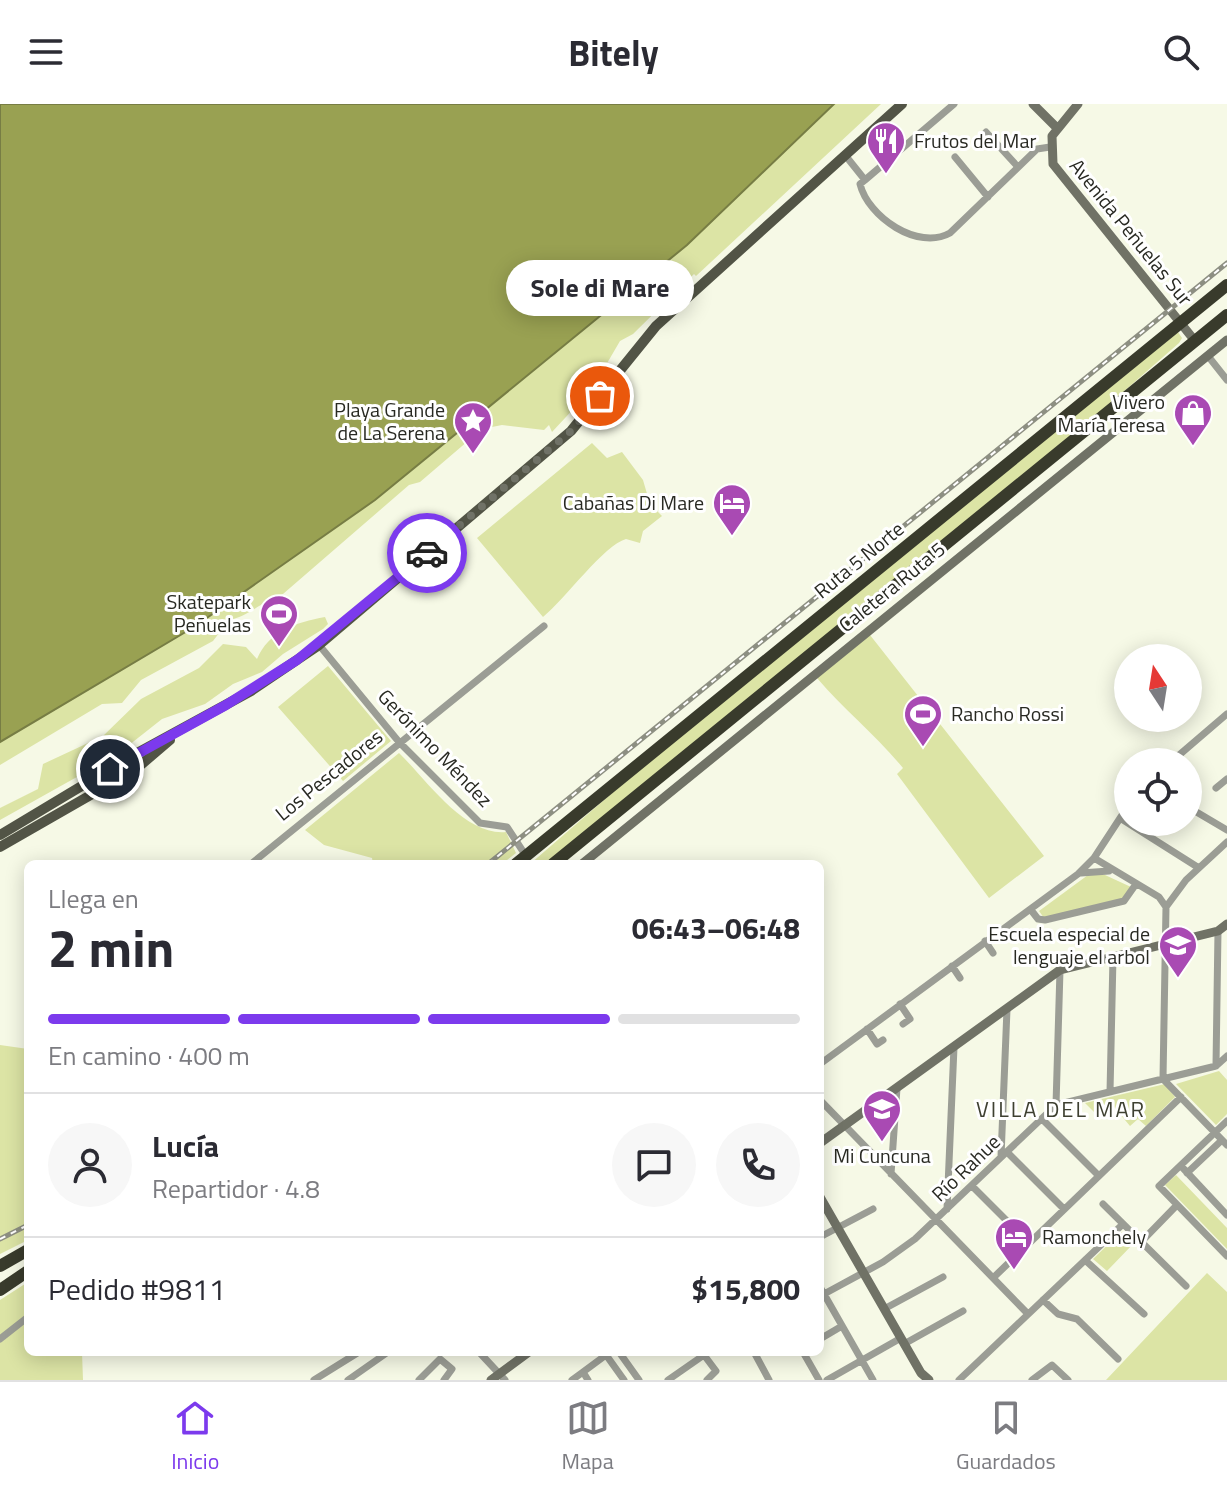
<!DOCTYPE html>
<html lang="es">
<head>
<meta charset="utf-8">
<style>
	:root { --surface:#fff; --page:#f7f7f7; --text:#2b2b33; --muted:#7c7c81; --line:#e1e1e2; --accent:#7c3aed }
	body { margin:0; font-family:"Titillium Web",sans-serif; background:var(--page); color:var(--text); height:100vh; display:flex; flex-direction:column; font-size:30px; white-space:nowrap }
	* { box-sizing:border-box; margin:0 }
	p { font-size:26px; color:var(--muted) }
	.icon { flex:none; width:44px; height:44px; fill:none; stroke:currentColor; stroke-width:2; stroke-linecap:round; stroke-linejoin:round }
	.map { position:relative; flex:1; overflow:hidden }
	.panel { position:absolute; left:24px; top:756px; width:800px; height:496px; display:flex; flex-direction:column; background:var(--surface); border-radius:12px; box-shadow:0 4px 20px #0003 }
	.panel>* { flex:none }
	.needle { width:52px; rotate:348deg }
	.buttons { position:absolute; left:1114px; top:540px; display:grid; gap:16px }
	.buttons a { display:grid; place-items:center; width:88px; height:88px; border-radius:50%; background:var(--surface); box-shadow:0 4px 20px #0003; font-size:40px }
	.pin { position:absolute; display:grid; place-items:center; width:68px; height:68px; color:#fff; margin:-34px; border:4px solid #fff; border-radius:50%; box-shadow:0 2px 8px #0007 }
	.courier { position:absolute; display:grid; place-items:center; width:80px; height:80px; margin:-40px; border:6px solid #7c3aed; border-radius:50%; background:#fff; color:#222; box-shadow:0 2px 10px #0007 }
	.bubble { position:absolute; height:56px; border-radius:28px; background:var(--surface); box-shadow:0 4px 20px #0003; font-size:26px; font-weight:700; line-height:56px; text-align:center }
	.overview em { font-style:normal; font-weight:700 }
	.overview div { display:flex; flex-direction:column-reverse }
	.overview { display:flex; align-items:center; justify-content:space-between; height:136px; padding:0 24px }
	h1 { font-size:52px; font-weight:700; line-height:60px }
	.bar { display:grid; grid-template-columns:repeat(4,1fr); gap:12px 8px; align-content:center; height:96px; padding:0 24px }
	.bar i { height:10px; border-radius:6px; background:var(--line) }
	.bar .selected { background:var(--accent) }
	.bar p { grid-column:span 4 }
	.line { display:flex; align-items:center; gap:20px; padding:0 24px; border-top:2px solid var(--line) }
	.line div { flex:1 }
	.round { display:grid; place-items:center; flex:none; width:84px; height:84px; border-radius:42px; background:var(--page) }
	header { display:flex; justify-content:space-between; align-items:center; height:104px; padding:0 24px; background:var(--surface); font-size:36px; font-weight:700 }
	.tabs { display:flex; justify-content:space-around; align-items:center; height:112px; border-top:2px solid var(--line); background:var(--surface); font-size:22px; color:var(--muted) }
	.tabs a { display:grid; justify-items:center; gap:4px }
	.tabs .selected { color:var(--accent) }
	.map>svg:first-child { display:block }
	.green { fill:#dce4a5 }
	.water { fill:#99a152; stroke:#777d44; stroke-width:2 }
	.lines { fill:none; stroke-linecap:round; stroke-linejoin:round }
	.street { stroke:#9b9d95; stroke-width:7 }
	.secondary { stroke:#707266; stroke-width:9 }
	.primary { stroke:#525446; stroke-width:10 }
	.highway { stroke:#393b2c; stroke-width:12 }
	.rail-casing { stroke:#8d8f82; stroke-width:5 }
	.rail { stroke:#fff; stroke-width:2; stroke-dasharray:6; stroke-linecap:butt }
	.done { stroke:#707267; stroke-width:8; stroke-dasharray:0 14.4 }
	.route { stroke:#7c3aed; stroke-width:10 }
	.labels { text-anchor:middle; stroke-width:6; stroke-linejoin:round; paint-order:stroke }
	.poi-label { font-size:20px; fill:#282922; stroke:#fff; text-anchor:end }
	.street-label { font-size:20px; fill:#282922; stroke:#fff }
	.neighbourhood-label { font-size:22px; letter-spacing:2px; fill:#3e4031; stroke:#fff }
</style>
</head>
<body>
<header><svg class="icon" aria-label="menu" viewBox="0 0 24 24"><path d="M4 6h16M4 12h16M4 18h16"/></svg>Bitely<svg class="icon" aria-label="search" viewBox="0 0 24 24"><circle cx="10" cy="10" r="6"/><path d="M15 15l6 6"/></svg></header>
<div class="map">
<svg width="1227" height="1276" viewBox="0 0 1227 1276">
	<rect width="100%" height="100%" fill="#f6f9e6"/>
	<path class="green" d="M756 0H881L696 172 694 170 633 230 620 237 592 285 552 328 549 321 544 326 502 321 482 325 420 378 409 381 283 490C263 496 250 512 229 516L213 537 141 576 122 599 102 600 0 661V588Z
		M1178 228 1182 234 1179 239 1089 318 546 760H530L648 658Z
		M592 339 607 354 622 348 643 376 650 400 662 412 643 427 640 439 626 435C604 441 566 494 543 513L477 434Z
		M325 513 328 520 323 525 283 550 262 568 233 580 205 600 162 615 124 645 98 654 84 669 0 716V704L38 685 43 660 103 632 141 595 199 564 223 540 246 543 257 555C268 528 296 518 325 513Z
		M870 531 1044 752 989 794 897 670 903 664C876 631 844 606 817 574Z
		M328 562 391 637 343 677 278 603Z
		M399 649C427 676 464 732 506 728L516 749 502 760H373L372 754 324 741 305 726Z
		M1088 771H1105L1131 783 1125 795 1044 814 1039 807Z
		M0 941 28 945V1136L0 1150Z
		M1219 967 1227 976V1010L1216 1021 1176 980Z
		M1165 980 1175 993 1146 1022 1138 1015 1130 1022 1114 1003 1101 1015 1085 999Z
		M1176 1071 1227 1124V1145L1165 1081Z
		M1121 1128 1135 1138 1107 1167 1093 1155Z
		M1207 1169 1227 1188V1276H1106Z
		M28 1178V1248H82L83 1276H0V1196Z"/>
	<path class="water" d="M0 0H834L687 141 375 396 194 523 0 638Z"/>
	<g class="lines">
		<path class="street" d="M986 28 1018 63
			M845 51 865 76
			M955 53 988 93
			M865 76 860 80C868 113 918 147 950 129L1037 45 1050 43
			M865 76 954 0
			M1208 252 1227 276
			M319 541 399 638 480 719 507 723 526 752
			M1171 658 1227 610
			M1216 684 1227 675
			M1188 703 1227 726
			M1120 714 1199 764
			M1094 754 1159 793 1166 803
			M251 760 544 522
			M1081 769 1109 767
			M1166 803 1163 975 1227 1041
			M1166 803 1186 776 1227 738
			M1031 806 1038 815 1045 816 1124 797 1136 780
			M985 837 993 849
			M952 862 960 874
			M900 900 910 915 903 920
			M867 925 877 940 883 936
			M820 960 1078 770 1094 754 1128 702
			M1216 962 1218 827
			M1110 988 1113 853
			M820 996 1028 1210
			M1056 1001 1060 866
			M1042 1015 1099 1072
			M1227 1017 1159 1082 1227 1152
			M1007 1048 1064 1105
			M1001 1053 1007 905
			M1181 1062 1227 1111
			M1187 1069 1222 1036
			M891 1070 897 984
			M972 1082 1029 1139
			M1103 1100 1186 1182
			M947 1105 954 943
			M820 1133 873 1105
			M1141 1138 1177 1101
			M1085 1156 1144 1210
			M993 1174 1181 993
			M820 1183 873 1276
			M824 1190 883 1158 915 1135 1056 1001 1216 962 1227 952
			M1043 1196 1058 1210 1077 1215 1118 1255
			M884 1205 943 1173
			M0 1235 28 1213
			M820 1235 842 1222
			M904 1240 963 1207
			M479 1248 505 1276
			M604 1248 624 1276
			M619 1248 639 1276
			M754 1248 769 1276
			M803 1248 819 1276
			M583 1268 610 1248
			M314 1276 359 1248
			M348 1276 388 1248
			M419 1276 440 1255 452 1265 444 1276
			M572 1276 583 1268 588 1276
			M668 1276 704 1251 716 1267 707 1276
			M827 1276 901 1234
			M959 1276 1123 1120
			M1032 1276 1052 1261 1068 1276"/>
		<path class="secondary" d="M1033 0 1056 23
			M1078 0 1052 32 1053 60 1195 237
			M582 760 1227 236
			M820 1039 1060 866 1218 827 1227 820
			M820 1093 921 1269 929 1276
			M491 1276 529 1248"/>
		<path class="primary" d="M0 731 130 653 251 587 319 541 571 327 656 222 902 0
			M0 743 136 665 170 636"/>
		<path class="highway" d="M516 760 1227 181
			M553 760 1227 211
			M0 1162 28 1146
			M0 1186 28 1167"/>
		<defs>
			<path id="rail" d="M488 760 1227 159
				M0 1135 28 1121"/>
		</defs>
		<use href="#rail" class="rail-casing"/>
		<use href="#rail" class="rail"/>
	</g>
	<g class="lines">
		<path class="done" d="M427 449 571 327 600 292"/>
		<path class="route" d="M110 665 226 601 297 556 427 449"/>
	</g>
	<defs>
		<symbol id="restaurant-pin" viewBox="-11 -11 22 30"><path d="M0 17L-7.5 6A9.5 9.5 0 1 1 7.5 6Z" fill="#a94ab3" stroke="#fff"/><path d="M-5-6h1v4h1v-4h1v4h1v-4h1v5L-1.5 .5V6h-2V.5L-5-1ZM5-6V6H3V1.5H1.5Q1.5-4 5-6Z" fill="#fff"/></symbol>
		<symbol id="shop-pin" viewBox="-11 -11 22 30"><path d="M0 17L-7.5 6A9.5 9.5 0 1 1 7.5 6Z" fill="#a94ab3" stroke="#fff"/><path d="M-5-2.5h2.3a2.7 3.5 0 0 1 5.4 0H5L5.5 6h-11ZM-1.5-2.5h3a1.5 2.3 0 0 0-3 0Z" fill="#fff"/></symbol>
		<symbol id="sight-pin" viewBox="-11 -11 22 30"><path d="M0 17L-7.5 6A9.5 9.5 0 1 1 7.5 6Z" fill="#a94ab3" stroke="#fff"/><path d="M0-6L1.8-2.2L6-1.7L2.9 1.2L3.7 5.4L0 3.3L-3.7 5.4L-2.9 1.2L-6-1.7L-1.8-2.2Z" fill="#fff"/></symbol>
		<symbol id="hotel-pin" viewBox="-11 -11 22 30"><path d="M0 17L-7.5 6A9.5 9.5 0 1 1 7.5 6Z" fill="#a94ab3" stroke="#fff"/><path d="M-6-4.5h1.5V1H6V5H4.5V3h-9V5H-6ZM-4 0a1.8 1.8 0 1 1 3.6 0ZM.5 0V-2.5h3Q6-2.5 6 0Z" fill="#fff"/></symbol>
		<symbol id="stadium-pin" viewBox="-11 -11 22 30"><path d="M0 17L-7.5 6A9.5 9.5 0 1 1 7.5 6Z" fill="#a94ab3" stroke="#fff"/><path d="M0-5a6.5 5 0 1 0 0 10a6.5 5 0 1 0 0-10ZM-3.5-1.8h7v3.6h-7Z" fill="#fff"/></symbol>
		<symbol id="school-pin" viewBox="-11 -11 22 30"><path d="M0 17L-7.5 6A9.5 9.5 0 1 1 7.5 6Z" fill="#a94ab3" stroke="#fff"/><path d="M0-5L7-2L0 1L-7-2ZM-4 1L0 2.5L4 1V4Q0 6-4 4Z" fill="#fff"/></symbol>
	</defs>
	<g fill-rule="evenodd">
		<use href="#restaurant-pin" x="864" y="15" width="44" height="60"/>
		<use href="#shop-pin" x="1171" y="287" width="44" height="60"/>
		<use href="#sight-pin" x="451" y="295" width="44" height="60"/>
		<use href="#hotel-pin" x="710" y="377" width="44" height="60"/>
		<use href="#stadium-pin" x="257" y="488" width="44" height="60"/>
		<use href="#stadium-pin" x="901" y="588" width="44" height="60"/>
		<use href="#school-pin" x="1156" y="819" width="44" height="60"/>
		<use href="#school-pin" x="860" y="983" width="44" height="60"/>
		<use href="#hotel-pin" x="992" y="1111" width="44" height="60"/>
	</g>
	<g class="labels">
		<g class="poi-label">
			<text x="914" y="44" text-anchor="start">Frutos del Mar</text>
			<text x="1165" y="305">Vivero<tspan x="1165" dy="23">María Teresa</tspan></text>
			<text x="445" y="313">Playa Grande<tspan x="445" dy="23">de La Serena</tspan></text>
			<text x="704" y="406">Cabañas Di Mare</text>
			<text x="251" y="505">Skatepark<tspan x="251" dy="23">Peñuelas</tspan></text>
			<text x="951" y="617" text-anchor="start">Rancho Rossi</text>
			<text x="1150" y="837">Escuela especial de<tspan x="1150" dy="23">lenguaje el arbol</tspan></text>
			<text x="882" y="1059" text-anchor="middle">Mi Cuncuna</text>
			<text x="1042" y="1140" text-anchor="start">Ramonchely</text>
		</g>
		<g class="street-label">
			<text transform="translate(1131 128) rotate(51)" y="7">Avenida Peñuelas Sur</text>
			<text transform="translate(859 456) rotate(-39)" y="7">Ruta 5 Norte</text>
			<text transform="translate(892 483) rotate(-39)" y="7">Caletera Ruta 5</text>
			<text transform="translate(435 644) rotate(46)" y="7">Gerónimo Méndez</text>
			<text transform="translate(329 671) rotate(-39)" y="7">Los Pescadores</text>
			<text transform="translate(966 1064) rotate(-44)" y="7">Río Rahue</text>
		</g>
		<g class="neighbourhood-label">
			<text x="1061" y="1013">VILLA DEL MAR</text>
		</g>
	</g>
</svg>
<div class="buttons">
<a><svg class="needle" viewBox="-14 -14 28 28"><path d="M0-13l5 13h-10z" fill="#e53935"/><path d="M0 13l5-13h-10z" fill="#7c7c81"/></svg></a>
<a><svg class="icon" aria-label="locate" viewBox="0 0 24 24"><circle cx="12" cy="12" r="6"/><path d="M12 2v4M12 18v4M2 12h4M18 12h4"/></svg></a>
</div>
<div class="pin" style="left:600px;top:292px;background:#ea580c"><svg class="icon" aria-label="bag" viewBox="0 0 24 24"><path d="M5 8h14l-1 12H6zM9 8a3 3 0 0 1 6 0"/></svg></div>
<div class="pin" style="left:110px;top:665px;background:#1f2937"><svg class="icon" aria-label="home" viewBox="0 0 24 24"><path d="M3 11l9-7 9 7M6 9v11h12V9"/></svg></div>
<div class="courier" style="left:427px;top:449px"><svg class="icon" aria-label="car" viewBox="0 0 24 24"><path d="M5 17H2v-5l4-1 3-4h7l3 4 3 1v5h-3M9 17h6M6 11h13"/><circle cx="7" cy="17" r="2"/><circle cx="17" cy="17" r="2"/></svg></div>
<div class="bubble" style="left:506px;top:156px;width:188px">Sole di Mare</div>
<section class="panel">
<div class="overview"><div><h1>2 min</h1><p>Llega en</p></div><em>06:43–06:48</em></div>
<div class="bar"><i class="selected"></i><i class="selected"></i><i class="selected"></i><i></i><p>En camino · 400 m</p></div>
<div class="line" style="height:144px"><a class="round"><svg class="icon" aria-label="person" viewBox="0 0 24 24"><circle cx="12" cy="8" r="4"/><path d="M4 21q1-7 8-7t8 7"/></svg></a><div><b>Lucía</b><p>Repartidor · 4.8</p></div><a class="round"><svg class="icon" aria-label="chat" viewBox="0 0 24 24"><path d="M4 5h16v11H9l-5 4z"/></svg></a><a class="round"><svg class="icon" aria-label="phone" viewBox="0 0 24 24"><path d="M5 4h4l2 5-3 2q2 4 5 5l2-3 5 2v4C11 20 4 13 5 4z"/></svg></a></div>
<div class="line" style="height:104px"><div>Pedido #9811</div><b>$15,800</b></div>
</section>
</div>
<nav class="tabs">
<a class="selected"><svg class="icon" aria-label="home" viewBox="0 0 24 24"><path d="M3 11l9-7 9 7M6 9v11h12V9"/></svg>Inicio</a>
<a><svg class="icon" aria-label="map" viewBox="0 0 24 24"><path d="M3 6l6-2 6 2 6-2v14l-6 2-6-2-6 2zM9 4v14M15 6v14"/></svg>Mapa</a>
<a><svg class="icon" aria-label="saved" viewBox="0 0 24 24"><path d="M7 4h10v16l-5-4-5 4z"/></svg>Guardados</a>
</nav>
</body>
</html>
